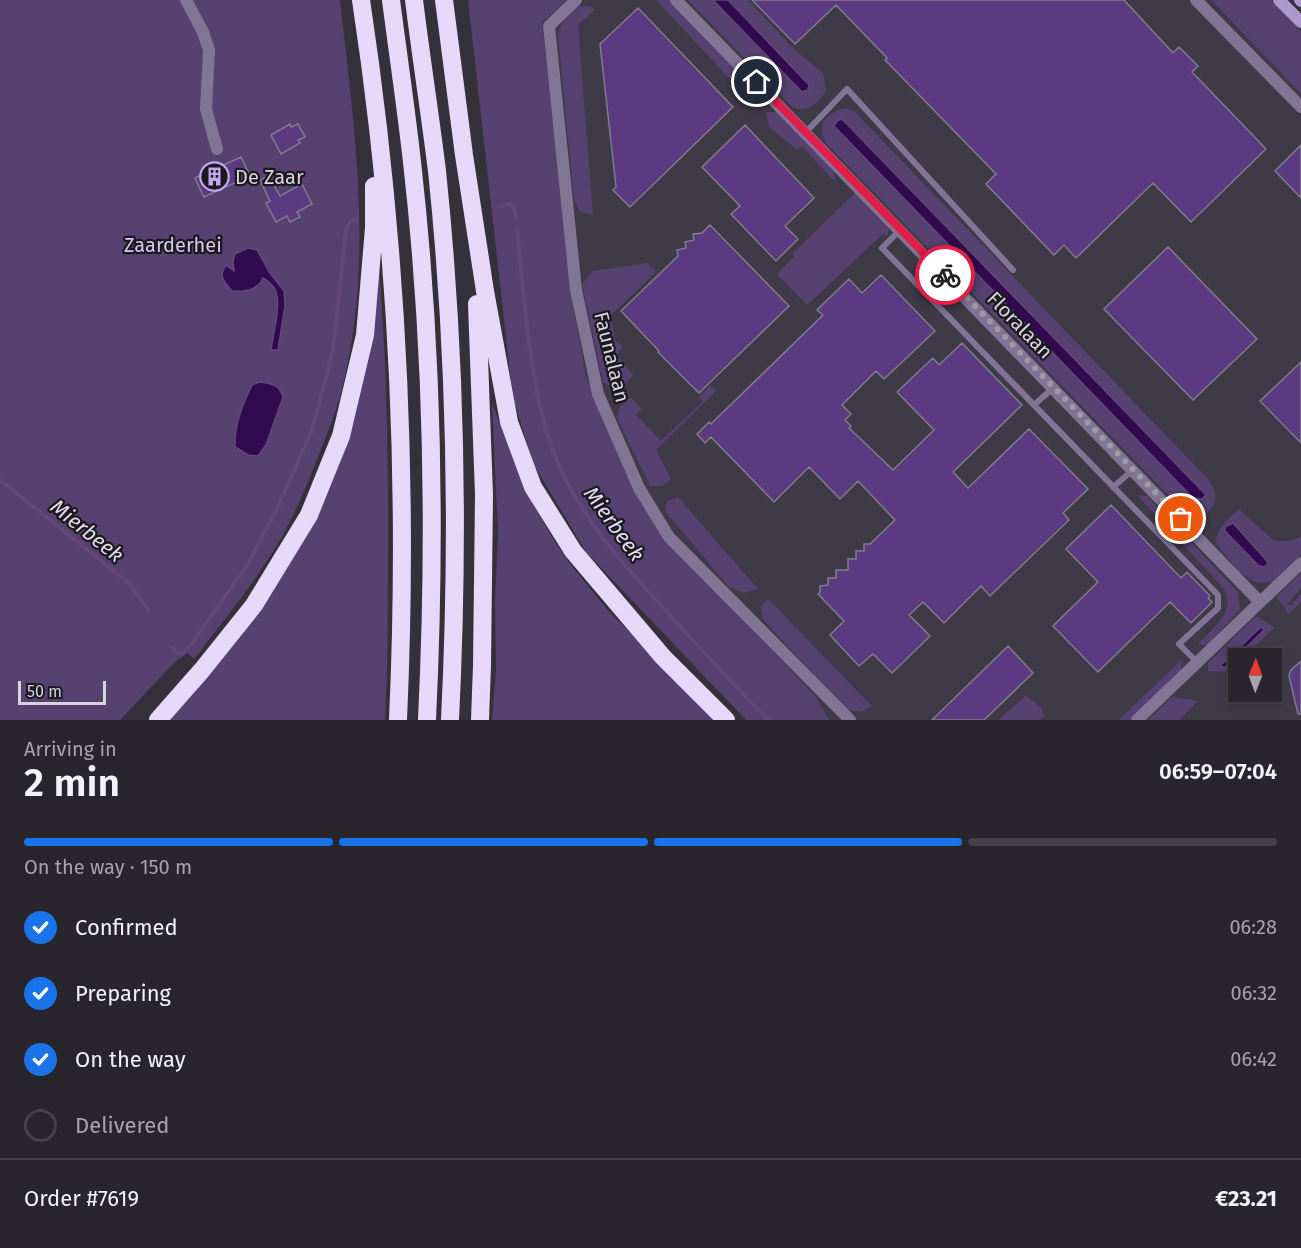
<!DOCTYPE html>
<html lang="en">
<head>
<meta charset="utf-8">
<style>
	:root { --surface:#28252c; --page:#302d34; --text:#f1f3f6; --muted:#a5a5a9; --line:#444248; --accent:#1a73e8 }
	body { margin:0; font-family:"Fira Sans",sans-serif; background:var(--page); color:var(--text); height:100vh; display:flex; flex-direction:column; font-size:22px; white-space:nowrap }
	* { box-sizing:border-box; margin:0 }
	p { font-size:20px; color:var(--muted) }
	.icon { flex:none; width:33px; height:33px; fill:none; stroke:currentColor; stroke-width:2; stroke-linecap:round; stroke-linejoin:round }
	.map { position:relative; height:720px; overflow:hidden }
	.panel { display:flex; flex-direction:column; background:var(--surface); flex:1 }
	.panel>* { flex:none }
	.needle { width:39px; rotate:1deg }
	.tools { position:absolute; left:1228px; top:648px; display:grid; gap:12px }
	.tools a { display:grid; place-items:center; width:54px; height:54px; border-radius:0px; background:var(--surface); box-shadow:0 3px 9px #0003,0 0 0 2px var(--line); font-size:30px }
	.scale { position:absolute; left:18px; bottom:15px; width:88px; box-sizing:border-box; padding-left:6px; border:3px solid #d7d5db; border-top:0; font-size:16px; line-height:21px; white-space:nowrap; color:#d7d5db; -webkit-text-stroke:4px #1b1a1e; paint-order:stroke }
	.pin { position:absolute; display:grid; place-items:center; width:51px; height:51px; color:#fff; margin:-26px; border:3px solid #fff; border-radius:50%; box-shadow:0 2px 6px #0007 }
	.courier { position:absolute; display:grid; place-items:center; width:60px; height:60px; margin:-30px; border:4px solid #e11d48; border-radius:50%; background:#fff; color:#222; box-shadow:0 2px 8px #0007 }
	.overview em { font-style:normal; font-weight:600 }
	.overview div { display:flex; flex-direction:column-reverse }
	.overview { display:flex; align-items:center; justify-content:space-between; height:102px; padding:0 24px }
	h1 { font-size:39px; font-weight:600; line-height:45px }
	.bar { display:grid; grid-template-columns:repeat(4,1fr); gap:9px 6px; align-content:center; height:72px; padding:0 24px }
	.bar i { height:8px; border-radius:4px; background:var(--line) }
	.bar .on { background:var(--accent) }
	.bar p { grid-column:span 4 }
	.line { display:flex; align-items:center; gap:15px; padding:0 24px; border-top:2px solid var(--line) }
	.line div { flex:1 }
	ol { padding:0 24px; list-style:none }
	li { display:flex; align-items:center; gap:18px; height:66px }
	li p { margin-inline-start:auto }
	li .icon { padding:6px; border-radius:50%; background:var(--accent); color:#fff; stroke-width:4 }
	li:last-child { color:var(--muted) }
	li i { width:33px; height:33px; border:3px solid var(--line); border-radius:50% }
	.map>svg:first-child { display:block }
	.built { fill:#3f3a48; fill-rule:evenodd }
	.green { fill:#564170; fill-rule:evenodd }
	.water { fill:#310a50; stroke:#63477a; stroke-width:1.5 }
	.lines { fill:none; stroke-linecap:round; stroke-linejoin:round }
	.stream { stroke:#63477a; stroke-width:4 }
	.building { fill:#5c3a81; stroke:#807c86; stroke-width:1.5 }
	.service { stroke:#827495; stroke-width:6 }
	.minor { stroke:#827495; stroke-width:12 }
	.secondary { stroke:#ae97cd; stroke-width:12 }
	.motorway { stroke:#e5d8f9; stroke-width:18 }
	.done { stroke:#9e9ca3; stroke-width:6; stroke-dasharray:0 10.8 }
	.route { stroke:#e11d48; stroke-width:8 }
	.labels { text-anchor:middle; stroke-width:4.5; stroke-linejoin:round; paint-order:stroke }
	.poi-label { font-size:20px; fill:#d7d5db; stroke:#1b1a1e; text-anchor:start }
	.park-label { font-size:20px; fill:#d9c8f1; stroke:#1b1a1e }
	.street-label { font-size:20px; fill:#d7d5db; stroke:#1b1a1e }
	.water-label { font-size:21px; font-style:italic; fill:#e4dcf1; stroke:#1b1a1e }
</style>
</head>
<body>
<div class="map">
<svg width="1301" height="720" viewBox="0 0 1301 720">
	<rect width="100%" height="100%" fill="#35313a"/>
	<path class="built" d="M485 0H1254L1301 46V720H822L605 534ZM1239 658H1272V692H1239Z"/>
	<path class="green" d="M0 0H340C354 124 373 252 345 376 339 406 327 434 316 462 305 490 293 519 277 545 253 585 223 622 194 659L187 653 173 664 120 720H0Z
		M468 0H566L542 22 574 311 586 376 628 478 669 542 816 697 829 720H746L586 552 534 465 513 399Z
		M656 0H671L739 73 741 86 730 79Z
		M688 0H713L802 92 809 84 728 0H748L794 49 823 73 826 91C817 104 809 113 792 107Z
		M1211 0H1271L1301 31V94Z
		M580 6 591 7 595 10 578 25 593 215 580 212 574 200 558 35C560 21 569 15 580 6Z
		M845 108 854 111 1207 478C1222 495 1217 515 1193 517L1180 507 825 142C817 122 826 114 845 108ZM842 119 1206 495 837 121Z
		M766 112H777L831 166 836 178 833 180 802 146 797 150 769 127Z
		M855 193 887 222 889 228 887 236 884 233 807 305 777 274 794 257 793 253Z
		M377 239C386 346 389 453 388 561 388 614 388 667 385 720H167L293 555 329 491 340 463 350 430Z
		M647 263 656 272 610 316 615 341 623 346 617 355 633 375 621 389 603 383 582 284 593 271Z
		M710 386 716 391 656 450 671 479 662 486H650L617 418 620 407 630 397 642 409 636 415 661 441 703 401 699 397Z
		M492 403 525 490 555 542 571 565 610 613 666 666 719 720H492L496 670 495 603 498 532Z
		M1137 495 1147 496 1238 592 1240 609 1207 646 1198 644C1214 626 1236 613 1224 589Z
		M678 497 758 589 744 593 729 587 665 511 667 501Z
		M1239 509 1273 540C1282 542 1294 542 1301 536V554L1272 582 1257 583 1239 572 1216 543C1217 527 1228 520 1239 509Z
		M1301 573V588L1287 604 1292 606 1294 602 1301 594V602L1289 614 1277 598 1278 595Z
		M768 599 872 706 862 712 852 711 841 705 762 618 761 606Z
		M1255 617H1259L1274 628 1242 658H1239V662L1228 672 1208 671V663Z
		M1181 660V673L1130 720H1119Z
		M1026 695 1041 708 1045 716 1040 720H999Z
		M1172 697 1198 701 1179 720H1148Z"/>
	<path class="water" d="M713 0H728L809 85 808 90 802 92Z
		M842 119 1206 495 1202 499 1193 498 834 126 837 121Z
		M248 248 257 250 270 273 284 291 285 306 278 350H271C273 335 281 305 276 292 274 286 268 281 263 278 258 290 244 292 232 291 224 282 218 276 226 265L234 271 233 261 235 254Z
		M259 382C271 383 280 385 283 397L266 445 258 456 248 455 235 447C234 427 243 403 252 385Z
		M1233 523 1266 560 1268 564 1264 567 1259 566 1225 531V527Z
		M1261 627 1264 630 1226 667H1222L1221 665Z"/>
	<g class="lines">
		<path class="stream" d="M500 206 510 204 514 209 516 217
			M517 228C524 296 528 365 546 430 568 508 625 566 678 624 708 657 737 689 769 720
			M0 480 130 584 149 611
			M173 648 177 654 183 653 192 643 248 564 278 507 312 430 333 351 346 230 350 221 357 219"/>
	</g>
	<path class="building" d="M752 0H1124L1173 53 1179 47 1198 66 1192 72 1266 149 1191 222 1153 183 1076 258 1064 245 1054 255 986 184 996 174 885 60 887 58 836 5 795 44Z
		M638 8 733 107 630 207 613 190 616 187 600 44Z
		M290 124 291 127 298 124 305 137 298 140 300 143 281 154 271 135Z
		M745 125 814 198 785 226 798 239 776 261 731 214 740 206 702 167Z
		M1301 145V198L1275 171Z
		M241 157 250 176 204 197 195 178Z
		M269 176 280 196 302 184 312 204 297 212 300 217 290 222 287 216 276 222 266 203 270 201 260 180Z
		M710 225 789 306 699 393 658 352 659 351 621 311 678 256 677 250 686 248 685 242 694 240 693 234 702 233Z
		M1168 247 1257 339 1193 400 1104 309Z
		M881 275 935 331 884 379 876 371 842 405 851 414 845 420 851 426 849 428 893 470 934 430 897 392 933 358 939 365 962 343 1022 405 953 472 968 488 1029 429 1088 489 1063 513 1069 520 990 596 981 586 944 623 923 602 909 615 930 636 892 673 873 654 859 666 830 635 844 621 818 594 820 592V586L828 585V578H836V570H848V559H856V551H864V544H870L895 520 858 481 840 499 809 467 774 502 711 437 705 443 697 434 709 422 711 424 823 315 817 310 849 279 862 293Z
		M1301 362V443L1260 401Z
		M1111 505 1181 578 1187 572 1210 596 1208 598 1212 602 1191 623 1170 602 1098 672 1053 626 1098 582 1066 549Z
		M1008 646 1033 673 984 720H932Z
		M1301 661V714H1298L1289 676 1291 670Z"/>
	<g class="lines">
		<path class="service" d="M806 132 847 89 1013 270
			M900 230 882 248 1218 595V608L1179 644 1197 662
			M1034 405 1053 388
			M1113 487 1133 470"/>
		<path class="minor" d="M186 0 203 32 209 50 206 109 217 149
			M576 0 549 26 576 290 598 394 639 488 669 537 850 720
			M676 0 1260 602
			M1196 0 1301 107
			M1137 720 1301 563"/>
		<path class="secondary" d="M1279 0 1301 22
			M1300 0 1301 1"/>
		<path class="motorway" d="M361 0C397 238 409 479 398 720
			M391 0C398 54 406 108 412 162 433 347 436 534 427 720
			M414 0C421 57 430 114 437 171 456 353 459 538 450 720
			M444 0 464 155 485 291 509 422 533 487 573 551 663 657 726 720
			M477 304 484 495 482 665 480 720
			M158 720 202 670 254 605 309 515 341 436 365 335 374 228V186"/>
	</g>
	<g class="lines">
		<path class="done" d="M945 275 1181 519"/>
		<path class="route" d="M757 82 945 275"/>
	</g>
	<defs>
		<symbol id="building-ring" viewBox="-11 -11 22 22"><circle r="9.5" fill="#1b1a1e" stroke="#c6a6f0" stroke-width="1.5"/><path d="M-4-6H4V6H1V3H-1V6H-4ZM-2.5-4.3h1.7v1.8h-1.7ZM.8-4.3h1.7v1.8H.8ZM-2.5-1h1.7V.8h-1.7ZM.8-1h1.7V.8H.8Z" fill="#c6a6f0"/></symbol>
	</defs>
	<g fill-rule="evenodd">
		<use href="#building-ring" x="198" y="160" width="33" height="33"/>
	</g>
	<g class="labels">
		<g class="poi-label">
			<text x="235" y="184">De Zaar</text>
		</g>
		<g class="park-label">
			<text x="173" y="252">Zaarderhei</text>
		</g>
		<g class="street-label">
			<text transform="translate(1020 325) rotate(46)" y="7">Floralaan</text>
			<text transform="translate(612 357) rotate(76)" y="7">Faunalaan</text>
		</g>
		<g class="water-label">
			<text transform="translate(614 524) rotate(54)" y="7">Mierbeek</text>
			<text transform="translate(87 531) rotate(39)" y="7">Mierbeek</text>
		</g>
	</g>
</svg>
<div class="tools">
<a><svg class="needle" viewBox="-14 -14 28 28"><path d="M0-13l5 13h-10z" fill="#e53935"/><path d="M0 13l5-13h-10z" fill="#a5a5a9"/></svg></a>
</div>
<div class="scale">50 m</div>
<div class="pin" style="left:1181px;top:519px;background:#ea580c"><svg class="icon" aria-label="bag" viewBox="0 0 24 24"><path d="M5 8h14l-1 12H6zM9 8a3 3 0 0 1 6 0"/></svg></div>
<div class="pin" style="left:757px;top:82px;background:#1f2937"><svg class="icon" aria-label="home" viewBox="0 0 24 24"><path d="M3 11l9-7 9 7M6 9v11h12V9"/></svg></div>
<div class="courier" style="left:945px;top:275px"><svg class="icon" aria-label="bike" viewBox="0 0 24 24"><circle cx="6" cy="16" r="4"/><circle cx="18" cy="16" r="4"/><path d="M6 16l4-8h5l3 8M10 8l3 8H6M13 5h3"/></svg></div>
</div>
<section class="panel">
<div class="overview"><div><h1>2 min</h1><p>Arriving in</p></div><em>06:59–07:04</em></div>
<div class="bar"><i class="on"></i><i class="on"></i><i class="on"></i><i></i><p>On the way · 150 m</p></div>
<ol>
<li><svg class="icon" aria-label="check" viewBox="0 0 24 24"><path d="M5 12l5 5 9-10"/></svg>Confirmed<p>06:28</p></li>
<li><svg class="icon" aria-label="check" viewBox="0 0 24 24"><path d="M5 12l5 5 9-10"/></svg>Preparing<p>06:32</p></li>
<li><svg class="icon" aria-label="check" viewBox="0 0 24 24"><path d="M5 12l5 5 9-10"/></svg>On the way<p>06:42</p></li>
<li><i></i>Delivered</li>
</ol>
<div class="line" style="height:78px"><div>Order #7619</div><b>€23.21</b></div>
</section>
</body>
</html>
